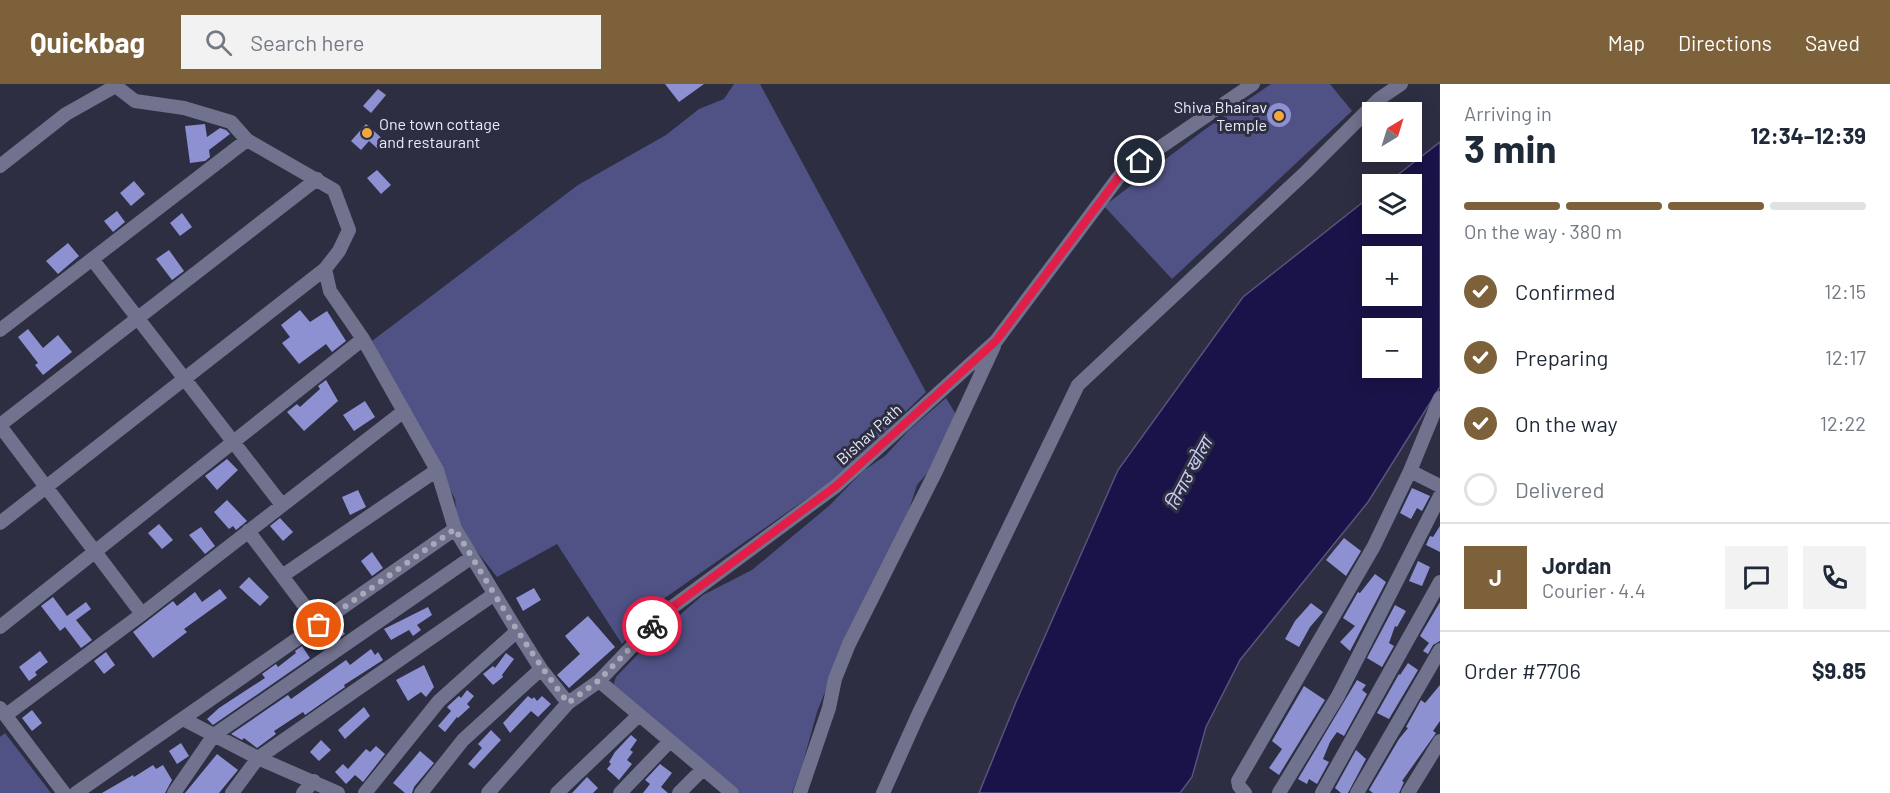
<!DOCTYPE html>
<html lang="en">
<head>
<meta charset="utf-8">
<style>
	:root { --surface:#fff; --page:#f2f2f3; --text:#1f2937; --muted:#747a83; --line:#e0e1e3; --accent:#7d613b }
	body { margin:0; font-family:Barlow,"Noto Sans Devanagari",sans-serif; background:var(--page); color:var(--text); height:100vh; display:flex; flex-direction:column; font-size:22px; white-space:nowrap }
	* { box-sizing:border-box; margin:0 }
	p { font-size:20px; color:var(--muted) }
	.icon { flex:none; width:33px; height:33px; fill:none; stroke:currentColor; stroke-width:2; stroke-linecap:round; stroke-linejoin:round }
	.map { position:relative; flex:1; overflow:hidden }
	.sheet { display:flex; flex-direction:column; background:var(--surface); width:450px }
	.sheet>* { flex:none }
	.needle { width:39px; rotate:38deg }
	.fabs { position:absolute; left:1362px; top:18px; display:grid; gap:12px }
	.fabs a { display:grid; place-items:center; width:60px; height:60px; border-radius:0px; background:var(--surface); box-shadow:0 3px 15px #0003; font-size:30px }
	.pin { position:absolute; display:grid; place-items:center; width:51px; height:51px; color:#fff; margin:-26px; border:3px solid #fff; border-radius:50%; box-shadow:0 2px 6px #0007 }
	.courier { position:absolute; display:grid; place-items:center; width:60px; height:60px; margin:-30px; border:4px solid #e11d48; border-radius:50%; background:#fff; color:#222; box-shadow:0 2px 8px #0007 }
	.overview em { font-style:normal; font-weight:700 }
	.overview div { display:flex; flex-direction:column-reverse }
	.overview { display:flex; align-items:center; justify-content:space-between; height:102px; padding:0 24px }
	h1 { font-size:39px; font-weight:700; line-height:45px }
	.bar { display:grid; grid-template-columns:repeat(4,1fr); gap:9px 6px; align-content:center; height:72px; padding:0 24px }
	.bar i { height:8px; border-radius:4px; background:var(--line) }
	.bar .on { background:var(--accent) }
	.bar p { grid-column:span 4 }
	.line { display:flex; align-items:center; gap:15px; padding:0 24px; border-top:2px solid var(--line) }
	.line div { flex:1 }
	.round { display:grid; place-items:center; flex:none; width:63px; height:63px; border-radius:0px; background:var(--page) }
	ol { padding:0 24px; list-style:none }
	li { display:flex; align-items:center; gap:18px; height:66px }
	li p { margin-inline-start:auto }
	li .icon { padding:6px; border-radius:50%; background:var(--accent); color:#fff; stroke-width:4 }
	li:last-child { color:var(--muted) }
	li i { width:33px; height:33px; border:3px solid var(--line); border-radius:50% }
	header { display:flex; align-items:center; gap:36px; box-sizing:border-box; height:84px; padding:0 30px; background:var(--accent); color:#fff }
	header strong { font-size:28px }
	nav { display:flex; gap:33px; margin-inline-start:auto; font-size:21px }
	.search { width:420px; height:54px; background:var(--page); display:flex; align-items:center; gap:15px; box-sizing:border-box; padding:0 21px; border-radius:0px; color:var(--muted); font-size:22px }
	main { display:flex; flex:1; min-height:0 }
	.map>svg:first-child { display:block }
	.green { fill:#505285 }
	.water { fill:#191349; stroke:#57547e; stroke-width:1.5; fill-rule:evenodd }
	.building { fill:#8d91d2 }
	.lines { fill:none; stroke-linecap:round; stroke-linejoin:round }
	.minor { stroke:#70728e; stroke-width:14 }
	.done { stroke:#a7a9b8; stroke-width:6; stroke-dasharray:0 10.8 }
	.route { stroke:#e11d48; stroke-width:8 }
	.poi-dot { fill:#f1a640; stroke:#2d2e42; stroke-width:2 }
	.labels { text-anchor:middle; stroke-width:6; stroke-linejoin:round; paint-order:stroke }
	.poi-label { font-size:16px; fill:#e9ebf8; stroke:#2d2e42; text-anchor:end }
	.street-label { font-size:16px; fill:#e9ebf8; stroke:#2d2e42 }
	.water-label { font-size:18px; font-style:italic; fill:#c7cbef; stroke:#2d2e42 }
</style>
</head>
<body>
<header>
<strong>Quickbag</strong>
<div class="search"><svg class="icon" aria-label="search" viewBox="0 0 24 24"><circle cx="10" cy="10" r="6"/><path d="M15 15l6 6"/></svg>Search here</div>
<nav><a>Map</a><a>Directions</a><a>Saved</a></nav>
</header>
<main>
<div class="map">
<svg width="1440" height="709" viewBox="0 0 1440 709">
	<rect width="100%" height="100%" fill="#2d2e42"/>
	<path class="green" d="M734 0H760L926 308 839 392 659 518 622 560 557 460 497 493 458 443 455 415 372 257 578 101 666 51 699 25 724 15Z
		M1271 0H1330L1352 27 1172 195 1104 122 1204 46Z
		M946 314 955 329 935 380 917 401 908 429 839 572 817 628 802 682 792 709H740L613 602 616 593 643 565 646 566 653 554 703 511 752 486 830 421 863 387 885 372 909 346Z
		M5 649 51 709H0V653Z"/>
	<path class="water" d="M1440 58V303L1368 418 1240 576 1206 643 1192 693 1180 709H979L1016 618 1118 386 1243 213 1372 111V140H1412V100H1386ZM1372 172H1412V212H1372ZM1372 244H1412V284H1372Z"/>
	<path class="building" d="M665 0H704L679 18Z
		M378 5 386 11 371 29 363 22Z
		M1267 31a12 12 0 1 1 24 0a12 12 0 1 1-24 0Z
		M205 40 207 53 220 44 226 46 230 50 209 66 210 73 205 77 190 79 185 42Z
		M366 40 385 57 378 65 369 57 361 66 351 57Z
		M377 86 391 101 381 110 367 94Z
		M134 97 145 110 131 122 120 109Z
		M117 127 125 138 113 148 104 137Z
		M182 129 192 143 180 152 170 139Z
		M68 159 79 172 58 190 46 177Z
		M169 166 184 187 172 196 156 175Z
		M300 226 310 238 327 227 346 257 332 268 326 260 299 280 282 259 290 253 281 241Z
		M28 245 43 264 58 251 72 268 43 291 35 281 38 279 18 253Z
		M326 296 338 317 304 347 287 328 297 320 300 323 320 305 318 302Z
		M365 317 375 333 354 347 343 331Z
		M227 375 238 386 217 406 205 392Z
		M1412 404 1430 412 1422 427 1417 424 1411 435 1400 429Z
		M358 406 366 423 350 431 342 413Z
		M227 416 247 437 236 446 233 442 229 445 214 428Z
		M280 434 293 448 283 457 270 442Z
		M159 440 173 456 162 465 148 449Z
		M1440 442V468L1426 461 1430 452 1433 453Z
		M201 443 215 462 205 470 189 451Z
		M1344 454 1361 467 1346 492 1326 476Z
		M372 468 383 484 372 492 361 477Z
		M1418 477 1430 483 1422 502 1409 497Z
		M1375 490 1386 498 1350 567 1340 558 1355 542 1343 534 1358 508 1360 509Z
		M249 493 269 513 260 522 239 503Z
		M534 504 541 516 523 527 516 514Z
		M220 505 227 514 184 545 187 548 153 574 133 548 173 517 177 522 195 508 202 518Z
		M53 513 67 532 86 518 91 525 76 536 92 556 81 564 65 543 60 547 41 522Z
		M1440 518V557L1433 561 1428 570 1423 567 1429 559 1420 552Z
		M1311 519 1323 528 1310 543 1299 563 1285 555 1295 537Z
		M1395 521 1406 527 1397 543 1395 542 1389 559 1394 562 1382 583 1367 574Z
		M428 523 432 531 417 541 421 546 413 552 409 546 391 556 384 545Z
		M588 532 615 563 569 604 557 591 580 570 565 552Z
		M337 538 345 550 331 559 323 549Z
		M302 562 310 574 213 641 207 635 219 624 265 594 262 590 276 580 278 583 296 569 295 567Z
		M371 565 375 571 378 568 383 576 344 601 345 603 305 631 303 628 274 647 276 650 257 664 244 654 242 656 231 650 288 611 291 615 346 576 350 581Z
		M40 567 48 578 35 588 37 591 29 597 19 583Z
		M106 568 115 581 104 590 94 577Z
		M506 569 514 575 502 591 503 593 493 601 483 590 493 582 495 584Z
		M1408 579 1418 586 1389 635 1377 629 1399 590 1400 591Z
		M424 581 434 603 426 613 421 608 408 617 396 596Z
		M1357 596 1366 601 1362 606 1367 610 1344 652 1337 648 1330 658 1323 675 1329 678 1317 700 1309 695 1307 700 1298 695Z
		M1440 601V637L1433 647 1436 649 1402 697 1404 698 1399 709H1373L1369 706 1399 655 1408 644 1406 643 1421 616 1425 619Z
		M1304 602 1325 616 1279 691 1269 684 1282 665 1272 657Z
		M467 606 474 612 467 620 470 623 458 634 457 633 445 648 438 642 451 627 447 623 459 612 461 614Z
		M528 612 532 615 534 613 537 617 542 612 551 620 538 633 531 627 510 649 503 639Z
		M364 623 370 632 345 655 338 646Z
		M32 626 42 639 32 647 22 634Z
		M491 646 501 656 474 685 468 680 482 664 478 660Z
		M631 651 637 656 630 666 633 668 627 676 632 680 619 696 607 685 611 680 609 678 615 668Z
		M321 656 331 666 319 677 310 668Z
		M181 659 189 672 177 680 169 667Z
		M376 662 385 670 363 698 355 691 346 700 335 688 343 680 348 685 366 665 370 668Z
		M1356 666 1366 675 1348 709H1341L1335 704Z
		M420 667 434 679 414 703 412 709H405L393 699Z
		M217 670 238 686 219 709H185Z
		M660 680 672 689 661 703 668 709H643L650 700 645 696Z
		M153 681 156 685 163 681 172 696 165 709H102L133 691 134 693Z
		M587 693 598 704 593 709H572Z"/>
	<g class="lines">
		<path class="minor" d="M113 0 135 17 184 24 231 38 247 56 334 106 349 146 339 167 325 185 330 207 363 255 437 386 455 445 517 547 541 585 568 619
			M0 82 66 30 114 3
			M92 175 282 421
			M0 246 247 56
			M0 341 317 95
			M0 342 142 530
			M1410 387 1440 402
			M0 439 325 185
			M248 447 319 541
			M282 492 437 386
			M0 543 363 255
			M599 597 732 709
			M0 624 64 709
			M6 631 142 530 404 327
			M183 635 258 674 338 709
			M76 709 455 445
			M174 709 214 651 472 473
			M232 709 258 674 493 511
			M303 709 314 697
			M365 709 439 617 517 547
			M421 709 463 656 541 585
			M488 709 568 619 599 597 663 530 836 402 996 257 1121 90 1253 0
			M557 709 639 631
			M620 709 670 657
			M679 709 703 685
			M800 709 829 624 835 595 849 560 936 387 994 262
			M883 709 918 631 1078 301 1306 88 1379 15 1401 0
			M1245 709 1239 702 1238 697 1374 462 1410 387 1440 314
			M1279 709 1338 612 1440 412
			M1322 709 1440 498
			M1357 709 1440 566
			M1408 709 1440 657"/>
	</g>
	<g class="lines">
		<path class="done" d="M319 541 455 445C491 505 526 564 568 619L598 597 652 542"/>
		<path class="route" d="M652 542 663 530 836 402 996 257 1121 90 1140 77"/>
	</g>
	<g class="poi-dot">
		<circle cx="1279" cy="32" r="6"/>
		<circle cx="367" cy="49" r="6"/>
	</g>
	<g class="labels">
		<g class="poi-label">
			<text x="1267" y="29">Shiva Bhairav<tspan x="1267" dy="18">Temple</tspan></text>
			<text x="379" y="46" text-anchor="start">One town cottage<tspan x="379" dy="18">and restaurant</tspan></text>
		</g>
		<g class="street-label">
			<text transform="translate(869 350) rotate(-42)" y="6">Bishav Path</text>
		</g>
		<g class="water-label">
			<text transform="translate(1189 390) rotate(-62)" y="6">तिनाउ खोला</text>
		</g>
	</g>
</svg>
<div class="fabs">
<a><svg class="needle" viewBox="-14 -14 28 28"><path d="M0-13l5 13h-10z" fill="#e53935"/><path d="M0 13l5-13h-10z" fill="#747a83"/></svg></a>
<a><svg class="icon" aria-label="layers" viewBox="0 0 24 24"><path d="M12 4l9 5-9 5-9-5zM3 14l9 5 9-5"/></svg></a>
<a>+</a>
<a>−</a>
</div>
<div class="pin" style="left:319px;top:541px;background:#ea580c"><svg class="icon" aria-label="bag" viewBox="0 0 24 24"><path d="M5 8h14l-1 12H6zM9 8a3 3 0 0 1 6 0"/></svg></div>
<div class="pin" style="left:1140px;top:77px;background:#1f2937"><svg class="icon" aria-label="home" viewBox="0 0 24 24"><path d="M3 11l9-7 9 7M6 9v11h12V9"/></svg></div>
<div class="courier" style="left:652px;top:542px"><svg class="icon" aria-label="bike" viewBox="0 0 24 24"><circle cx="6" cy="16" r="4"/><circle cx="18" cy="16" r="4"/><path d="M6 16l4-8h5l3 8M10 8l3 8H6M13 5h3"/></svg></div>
</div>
<section class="sheet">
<div class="overview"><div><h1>3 min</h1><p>Arriving in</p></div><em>12:34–12:39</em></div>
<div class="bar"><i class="on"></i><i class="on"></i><i class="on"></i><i></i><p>On the way · 380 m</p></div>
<ol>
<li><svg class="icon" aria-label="check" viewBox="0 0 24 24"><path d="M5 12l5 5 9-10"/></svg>Confirmed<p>12:15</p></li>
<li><svg class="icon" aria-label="check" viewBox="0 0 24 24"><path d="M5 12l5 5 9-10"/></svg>Preparing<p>12:17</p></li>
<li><svg class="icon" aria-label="check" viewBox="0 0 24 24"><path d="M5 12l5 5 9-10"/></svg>On the way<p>12:22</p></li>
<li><i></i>Delivered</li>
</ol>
<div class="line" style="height:108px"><b class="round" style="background:var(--accent);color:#fff">J</b><div><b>Jordan</b><p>Courier · 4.4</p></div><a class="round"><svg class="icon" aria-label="chat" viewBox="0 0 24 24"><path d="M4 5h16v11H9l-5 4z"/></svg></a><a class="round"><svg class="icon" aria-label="phone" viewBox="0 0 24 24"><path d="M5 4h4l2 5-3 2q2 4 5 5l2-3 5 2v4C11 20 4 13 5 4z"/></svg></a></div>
<div class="line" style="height:78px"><div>Order #7706</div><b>$9.85</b></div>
</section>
</main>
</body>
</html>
